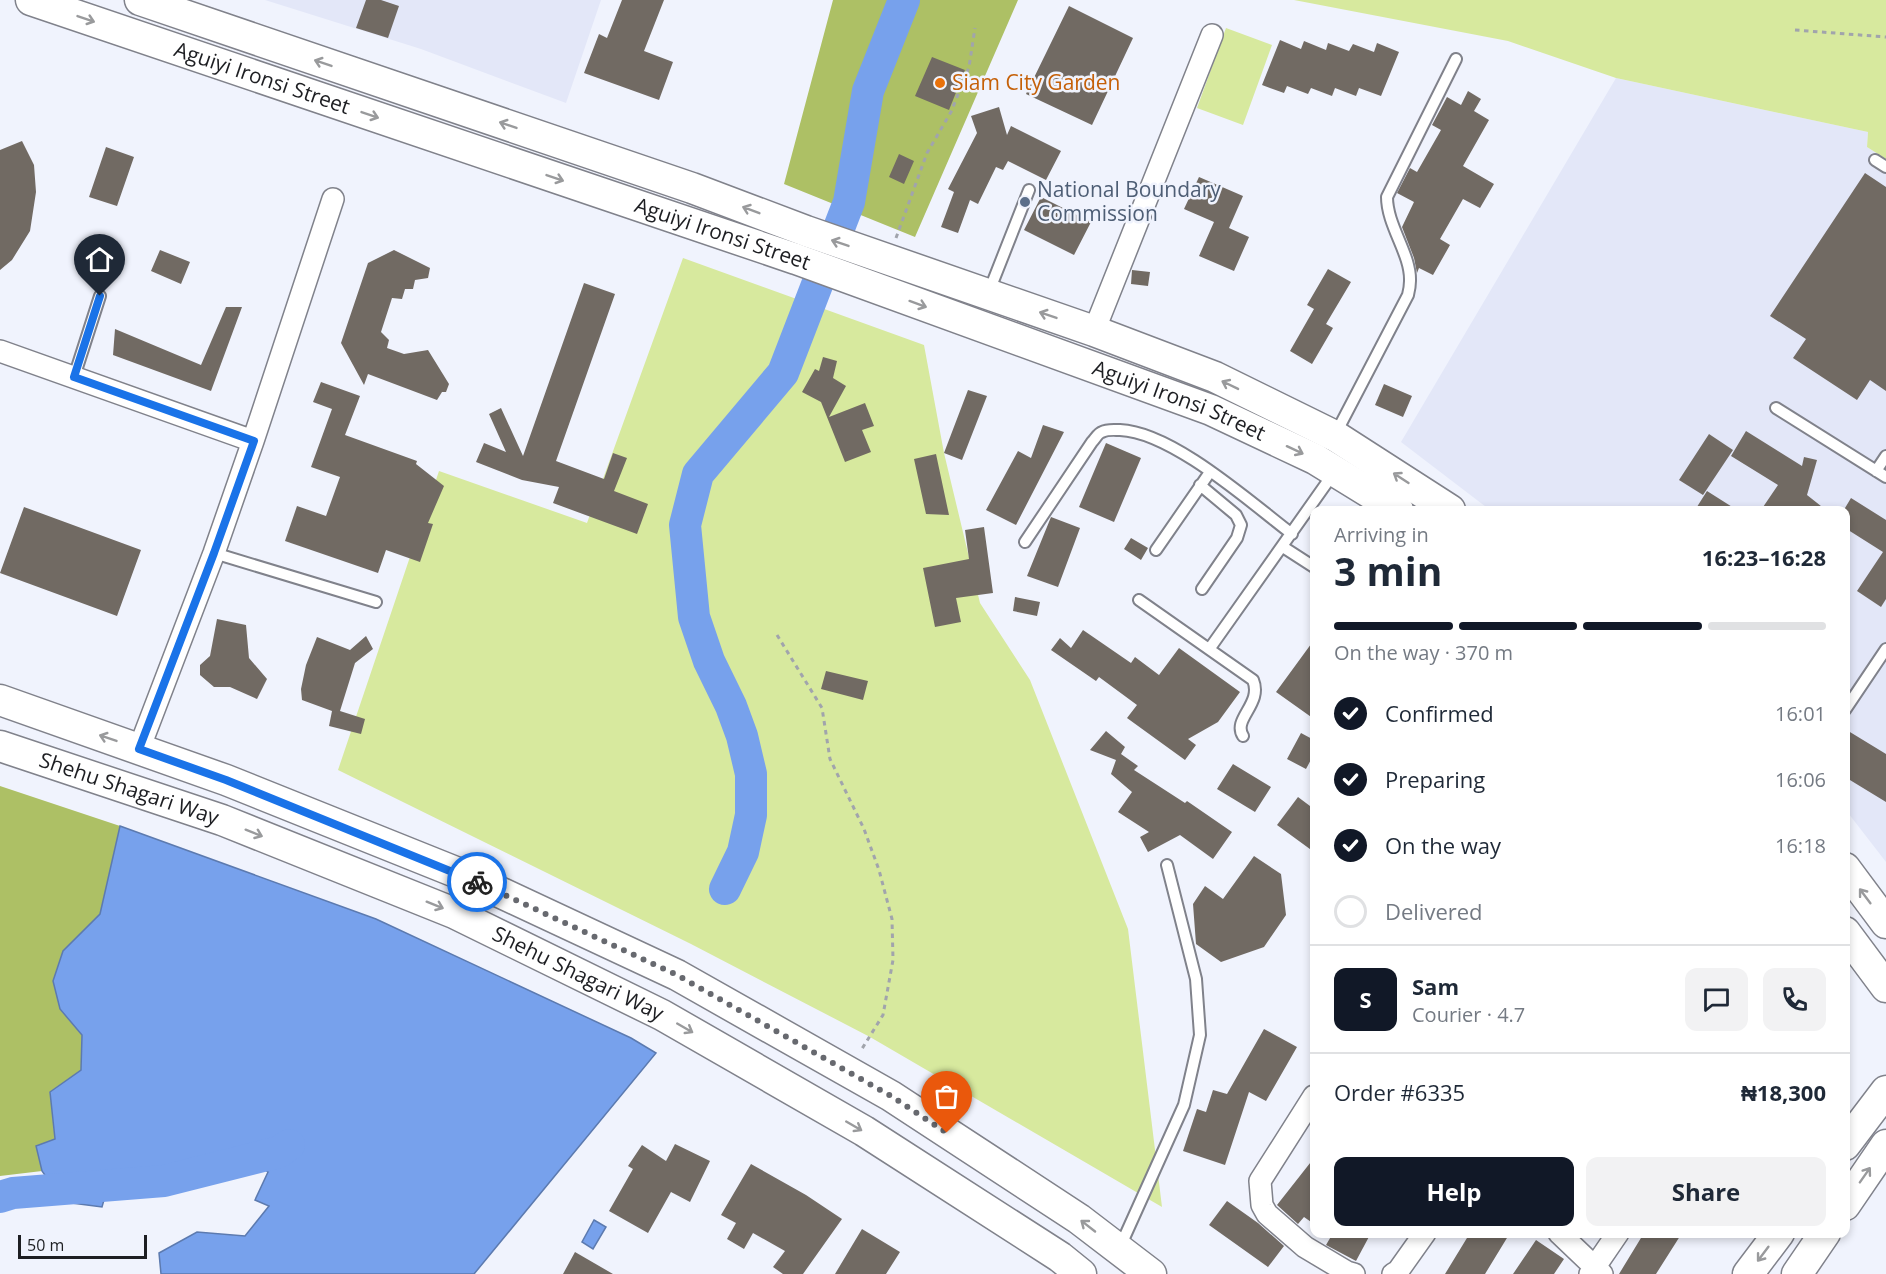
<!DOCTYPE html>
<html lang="en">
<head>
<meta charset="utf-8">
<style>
	:root { --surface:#fff; --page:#f2f2f3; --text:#1f2937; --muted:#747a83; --line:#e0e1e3; --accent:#111827 }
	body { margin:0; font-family:"Open Sans",sans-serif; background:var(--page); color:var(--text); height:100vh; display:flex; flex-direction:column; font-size:22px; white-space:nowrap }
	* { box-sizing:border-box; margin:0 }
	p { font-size:20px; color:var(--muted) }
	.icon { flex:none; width:33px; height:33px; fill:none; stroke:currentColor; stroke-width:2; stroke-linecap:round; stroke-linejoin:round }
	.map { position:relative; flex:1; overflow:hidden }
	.drawer { position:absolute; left:1310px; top:506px; width:540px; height:732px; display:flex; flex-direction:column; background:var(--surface); border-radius:12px; box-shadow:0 3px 9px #0003 }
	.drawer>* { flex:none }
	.scale { position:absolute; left:18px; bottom:15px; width:129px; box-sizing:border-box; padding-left:6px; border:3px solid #1d1e22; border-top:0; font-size:16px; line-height:21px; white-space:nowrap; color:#1d1e22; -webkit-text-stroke:4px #f0f3fd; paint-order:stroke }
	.pin { position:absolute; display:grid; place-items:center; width:51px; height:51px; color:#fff; margin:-62px -26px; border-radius:50% 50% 50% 0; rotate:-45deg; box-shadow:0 0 6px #0007 }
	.pin .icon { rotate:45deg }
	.courier { position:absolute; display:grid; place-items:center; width:60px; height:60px; margin:-30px; border:4px solid #1a73e8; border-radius:50%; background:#fff; color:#222; box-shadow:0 2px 8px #0007 }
	.head em { font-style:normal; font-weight:700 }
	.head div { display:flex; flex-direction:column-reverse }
	.head { display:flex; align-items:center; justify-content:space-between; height:102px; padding:0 24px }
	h1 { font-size:39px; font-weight:700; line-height:45px }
	.bar { display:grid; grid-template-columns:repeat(4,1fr); gap:9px 6px; align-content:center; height:72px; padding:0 24px }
	.bar i { height:8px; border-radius:4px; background:var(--line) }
	.bar .active { background:var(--accent) }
	.bar p { grid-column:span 4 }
	.line { display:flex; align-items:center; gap:15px; padding:0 24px; border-top:2px solid var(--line) }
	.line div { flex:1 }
	.round { display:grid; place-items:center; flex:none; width:63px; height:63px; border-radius:12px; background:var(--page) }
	ol { padding:0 24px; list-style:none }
	li { display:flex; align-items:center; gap:18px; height:66px }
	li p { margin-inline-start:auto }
	li .icon { padding:6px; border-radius:50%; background:var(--accent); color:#fff; stroke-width:4 }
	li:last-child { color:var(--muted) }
	li i { width:33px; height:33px; border:3px solid var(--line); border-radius:50% }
	.button { display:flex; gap:12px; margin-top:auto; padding:12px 24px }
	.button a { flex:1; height:69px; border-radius:12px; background:var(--accent); color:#fff; font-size:24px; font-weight:700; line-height:69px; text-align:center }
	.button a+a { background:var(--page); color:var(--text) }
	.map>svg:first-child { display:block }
	.built { fill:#e3e7f8 }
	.green { fill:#d7e99e }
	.forest { fill:#adc065 }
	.water { fill:#77a1ec; stroke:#5c7aaf; stroke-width:1.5 }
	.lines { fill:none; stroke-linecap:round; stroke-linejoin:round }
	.river { stroke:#77a1ec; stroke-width:32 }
	.building { fill:#716a63 }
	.service-casing { stroke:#80828b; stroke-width:14 }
	.minor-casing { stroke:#80828b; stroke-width:24 }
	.secondary-casing { stroke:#80828b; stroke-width:33 }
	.path { stroke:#a1a4ac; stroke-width:3; stroke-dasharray:4.5 4.5; stroke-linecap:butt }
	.service { stroke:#fff; stroke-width:10 }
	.minor { stroke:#fff; stroke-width:21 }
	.secondary { stroke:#fff; stroke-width:30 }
	.oneway { stroke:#999a9c }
	.done { stroke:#67696f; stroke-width:6; stroke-dasharray:0 10.8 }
	.route { stroke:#1a73e8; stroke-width:8 }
	.food-dot { fill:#e8710a; stroke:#f0f3fd; stroke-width:2 }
	.service-dot { fill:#5c6f8a; stroke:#f0f3fd; stroke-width:2 }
	.labels { text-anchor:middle; stroke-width:5; stroke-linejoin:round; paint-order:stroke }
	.street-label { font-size:21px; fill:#1d1e22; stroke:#f0f3fd }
	.food-label { font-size:21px; fill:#c56008; stroke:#f0f3fd; text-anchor:start }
	.service-label { font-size:21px; fill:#4e5e75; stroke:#f0f3fd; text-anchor:start }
</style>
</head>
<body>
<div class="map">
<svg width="1886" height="1274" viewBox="0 0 1886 1274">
	<rect width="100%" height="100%" fill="#f0f3fd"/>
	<path class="built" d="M265 0H601L566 103 421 49Z
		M1616 78 1868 132 1867 147 1886 159V862L1845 809V510H1490L1401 442Z"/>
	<path class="green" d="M1294 0H1886V159L1867 147 1868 132 1616 78 1508 41Z
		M1226 28 1272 45 1243 125 1197 108Z
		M683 258 924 345 944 453 980 603 1030 680 1128 929 1162 1207 870 1037 691 944 338 770 439 471 587 523Z"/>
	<path class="forest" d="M833 0H1018L915 237 784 184Z
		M0 786 120 826 100 914 63 951 60 1009 82 1035 81 1071 50 1092 55 1140 37 1146 42 1171 0 1176Z"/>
	<path class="water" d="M120 826 376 919 631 1038 656 1053 474 1274H161L159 1253 197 1232 245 1236 269 1206 255 1200 268 1172 241 1154 219 1152 207 1179 147 1182 110 1179 102 1207 64 1202 42 1171 36 1146 55 1139 50 1092 81 1070 82 1035 60 1009 53 981 63 951 100 914Z
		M594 1220 606 1227 593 1249 582 1242Z"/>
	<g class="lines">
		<path class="river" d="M725 889 743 852 751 815V774L742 736 731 706 709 661 694 617 685 525 698 474 783 373 849 202 868 91 904 0
			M0 1197 13 1193 164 1181 279 1152 289 1145"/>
	</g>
	<path class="building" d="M366 0H381L399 6 388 38 356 28Z
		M622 0H664L644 51 673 62 659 100 584 73 599 34 607 38Z
		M1069 6 1133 38 1092 125 1026 94Z
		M1280 40 1301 49 1304 41 1326 50 1328 43 1349 51 1353 44 1374 52 1377 43 1399 52 1381 96 1359 88 1356 96 1335 88 1332 96 1311 88 1308 94 1287 86 1284 93 1262 85Z
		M932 57 965 70 949 110 915 96Z
		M1468 91 1481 99 1474 111 1489 120 1463 166 1494 184 1480 208 1463 199 1440 239 1450 245 1433 275 1419 268 1417 273 1414 258 1402 227 1414 202 1397 193 1410 168 1417 172 1441 130 1432 125 1447 97 1461 105Z
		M999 107 1007 135 1011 126 1061 151 1046 180 1008 161 1003 170 996 167 978 204 970 200 958 233 941 227 954 192 948 189 977 133 971 116Z
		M22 141 34 165 36 192 30 231 12 260 0 270V150Z
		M106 147 134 157 117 206 89 197Z
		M899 154 914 161 904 184 889 177Z
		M1865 173 1886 187V391L1870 380 1857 400 1793 358 1806 339 1770 316Z
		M1199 177 1243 196 1229 228 1249 237 1234 271 1199 256 1214 222 1184 209Z
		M1041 197 1091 222 1074 255 1024 230Z
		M160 250 190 262 181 284 151 271Z
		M394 250 430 268 428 278 415 280 413 289H405L402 299 392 298 381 332 389 340 387 348 404 354 428 350 449 384 446 392H442L437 400 368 374 364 385 341 343 368 263Z
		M1328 269 1351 282 1326 324 1333 328 1312 364 1290 351 1314 309 1307 305Z
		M1132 270 1150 272 1148 286 1131 284Z
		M584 283 615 294 556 461 604 479 613 453 627 458 614 491 648 504 637 534 553 503 559 487 522 480 476 462 484 443 506 452 489 414 501 408 523 456Z
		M226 307H242L211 391 113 355 115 329 201 365Z
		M823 357 837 361 833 378 846 386 829 417 865 403 874 426 862 430 871 452 845 462 821 402 802 392 815 369 819 371Z
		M321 382 360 396 345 435 417 461 416 464 444 486 428 523 433 524 420 562 386 550 378 573 285 541 297 506 326 516 340 477 311 467 332 409 313 402Z
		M1384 384 1412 396 1403 417 1375 405Z
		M968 390 987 396 962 460 944 453Z
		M1043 425 1064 432 1016 525 986 510 1018 451 1031 458Z
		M1746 431 1802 466 1804 457 1817 460 1807 495 1826 510H1761L1778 485 1731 456Z
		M1709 434 1733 450 1703 495 1679 480Z
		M1106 443 1141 458 1114 522 1079 507Z
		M936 454 949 515 926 514 914 459Z
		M1707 491 1737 510H1695Z
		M1851 498 1886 520V599L1881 607 1857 591 1883 552 1845 528V508Z
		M24 507 141 550 117 616 0 573Z
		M1051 517 1080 528 1058 587 1027 576Z
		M984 527 993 593 956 598 961 622 935 627 923 568 969 559 965 530Z
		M1131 538 1148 548 1141 560 1124 549Z
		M1015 597 1040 602 1037 616 1013 611Z
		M217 619 246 625 249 658 267 679 257 699 230 687H214L200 675V665L210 656Z
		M1083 630 1131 663 1135 657 1159 675 1179 648 1240 692 1218 722 1188 739 1196 745 1185 760 1127 718 1137 705 1099 677 1096 681 1051 650 1060 638 1071 648Z
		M366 636 373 649 355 663 340 711 365 719 361 734 329 726 332 711 302 700 301 689 306 665 317 637 350 650Z
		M1314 640V719L1276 692Z
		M826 671 868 681 863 700 821 689Z
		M1845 729 1886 754V802L1845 777Z
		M1106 731 1125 747 1121 754 1138 766 1134 770 1185 803 1187 801 1232 832 1213 859 1180 835 1148 852 1140 837 1149 832 1118 812 1132 792 1111 774 1116 760 1090 750Z
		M1301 733 1314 740V754L1306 769 1287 759Z
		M1233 764 1271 787 1255 812 1217 789Z
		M1298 797 1314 809V852L1277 825Z
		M1254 856 1281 874 1286 915 1264 947 1221 962 1196 944 1193 904 1205 886 1223 899Z
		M1264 1029 1297 1047 1266 1101 1249 1092 1225 1165 1183 1151 1197 1109 1206 1112 1213 1090 1227 1094Z
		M675 1144 710 1161 690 1202 671 1192 648 1233 609 1211 633 1169 628 1166 642 1145 666 1161Z
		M1314 1158V1224L1304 1217 1298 1224 1277 1205Z
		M751 1164 806 1195 842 1219 803 1274H783L773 1267 785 1251 753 1233 744 1249 727 1239 736 1223 721 1215Z
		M1227 1201 1258 1223 1284 1246 1268 1267 1209 1225Z
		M862 1229 900 1252 886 1274H835Z
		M1333 1233H1371L1356 1261 1326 1245Z
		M1470 1233H1510L1485 1274H1445Z
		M1644 1233H1682L1656 1274H1619Z
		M1536 1240 1564 1259 1554 1274H1513Z
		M575 1252 613 1274H563Z"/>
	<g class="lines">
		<defs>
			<path id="service" d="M1875 160 1886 167
				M988 294 1029 190
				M74 377 100 296
				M1776 408 1886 477
				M1335 435 1408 295C1409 291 1410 286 1410 281 1411 254 1387 226 1387 197L1456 59
				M1876 471 1886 456
				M1200 485 1236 515 1241 525 1237 538 1202 589
				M1025 542 1092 442C1095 439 1098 433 1102 432 1107 429 1114 430 1120 430 1172 432 1250 502 1292 534
				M1283 547 1314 567
				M1156 550 1210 472
				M214 553 376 602
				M1139 600 1253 680C1263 704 1232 719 1243 736
				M1210 648 1333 474
				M1845 710 1886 649
				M1120 1247 1184 1105 1200 1035 1196 979 1167 865"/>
			<path id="minor" d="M1094 331 1212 35
				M0 351 253 441
				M139 749 214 553 253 441 333 199
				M1314 1096 1260 1181 1262 1205 1267 1214 1305 1247 1347 1272 1354 1274
				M1559 1233 1602 1274
				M1393 1274 1398 1271 1425 1233
				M1590 1274 1618 1233"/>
			<g id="secondary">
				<path id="s1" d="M31 0 796 259 1211 410 1315 459 1398 510"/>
				<path d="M140 0 692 188 806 231 1094 331 1215 377 1335 436 1450 510"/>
				<path d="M0 700 226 780 463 875 677 975 891 1096 1079 1219 1151 1274"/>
				<path id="s2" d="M0 746 222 820 454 913 662 1015 864 1131 1060 1257 1081 1274"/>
				<path d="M1845 868 1886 923"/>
				<path d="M1845 932 1886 987"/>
				<path d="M1845 1145 1886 1091"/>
				<path d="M1845 1205 1886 1145"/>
				<path d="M1748 1274 1779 1233"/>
				<path d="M1797 1274 1825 1233"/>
			</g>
		</defs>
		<use href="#service" class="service-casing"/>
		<use href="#minor" class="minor-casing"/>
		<use href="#secondary" class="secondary-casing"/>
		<path class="path" d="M1795 30 1886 37
			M896 238 927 153 951 112 969 67 975 28
			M777 635 822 708 830 759 864 829 879 870 892 919 893 960 883 1015 860 1052"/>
		<use href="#service" class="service"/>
		<use href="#minor" class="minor"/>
		<use href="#secondary" class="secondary"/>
	</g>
	<defs><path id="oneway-shaft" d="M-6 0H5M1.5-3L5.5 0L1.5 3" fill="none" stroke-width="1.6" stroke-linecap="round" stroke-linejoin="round" transform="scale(1.5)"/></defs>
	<g class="oneway">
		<use href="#oneway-shaft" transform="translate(86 19) rotate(19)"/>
		<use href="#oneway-shaft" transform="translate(323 63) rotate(-161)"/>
		<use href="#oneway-shaft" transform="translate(370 115) rotate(19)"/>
		<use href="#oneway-shaft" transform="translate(508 125) rotate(-161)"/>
		<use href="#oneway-shaft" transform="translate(555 178) rotate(19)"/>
		<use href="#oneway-shaft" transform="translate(751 210) rotate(-159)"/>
		<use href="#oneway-shaft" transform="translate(840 243) rotate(-161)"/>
		<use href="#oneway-shaft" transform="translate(918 304) rotate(20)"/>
		<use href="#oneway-shaft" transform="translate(1048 315) rotate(-161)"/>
		<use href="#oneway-shaft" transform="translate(1230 385) rotate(-154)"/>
		<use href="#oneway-shaft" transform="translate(1295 450) rotate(25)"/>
		<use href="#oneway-shaft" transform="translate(1401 478) rotate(-147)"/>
		<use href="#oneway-shaft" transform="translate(108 738) rotate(-161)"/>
		<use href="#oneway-shaft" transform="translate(254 833) rotate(22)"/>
		<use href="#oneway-shaft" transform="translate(1865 896) rotate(-127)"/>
		<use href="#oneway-shaft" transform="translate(435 905) rotate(22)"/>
		<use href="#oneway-shaft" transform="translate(685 1028) rotate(30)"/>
		<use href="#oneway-shaft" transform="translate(854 1126) rotate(30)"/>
		<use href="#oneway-shaft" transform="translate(1865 1175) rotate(-55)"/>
		<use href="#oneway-shaft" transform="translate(1088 1226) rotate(-142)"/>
		<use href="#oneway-shaft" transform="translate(1763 1254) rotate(127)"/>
	</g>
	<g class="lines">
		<path class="done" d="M477 882 677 975 891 1096 947 1133"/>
		<path class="route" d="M100 296 74 377 254 441 214 553 139 749 226 780 477 882"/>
	</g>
	<circle class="food-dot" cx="940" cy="83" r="6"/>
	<circle class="service-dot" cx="1025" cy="202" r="6"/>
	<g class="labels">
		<g class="street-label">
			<text dy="7" stroke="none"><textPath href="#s1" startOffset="244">Aguiyi Ironsi Street</textPath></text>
			<text dy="7" stroke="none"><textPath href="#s1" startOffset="730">Aguiyi Ironsi Street</textPath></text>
			<text dy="7" stroke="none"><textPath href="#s1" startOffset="1216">Aguiyi Ironsi Street</textPath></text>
			<text dy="7" stroke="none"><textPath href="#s2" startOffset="136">Shehu Shagari Way</textPath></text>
			<text dy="7" stroke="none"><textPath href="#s2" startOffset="622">Shehu Shagari Way</textPath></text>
		</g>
		<g class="food-label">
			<text x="952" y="90">Siam City Garden</text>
		</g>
		<g class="service-label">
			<text x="1037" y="197">National Boundary<tspan x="1037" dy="24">Commission</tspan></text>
		</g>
	</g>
</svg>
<div class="scale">50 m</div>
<div class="pin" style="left:947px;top:1133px;background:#ea580c"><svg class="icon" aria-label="bag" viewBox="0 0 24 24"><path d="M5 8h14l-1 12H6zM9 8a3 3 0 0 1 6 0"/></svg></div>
<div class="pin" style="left:100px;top:296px;background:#1f2937"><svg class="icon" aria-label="home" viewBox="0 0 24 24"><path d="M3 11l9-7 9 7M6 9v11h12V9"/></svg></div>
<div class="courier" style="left:477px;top:882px"><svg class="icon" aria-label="bike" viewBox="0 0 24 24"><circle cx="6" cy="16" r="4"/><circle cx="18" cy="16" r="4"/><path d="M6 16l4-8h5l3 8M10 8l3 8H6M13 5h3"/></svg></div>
<section class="drawer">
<div class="head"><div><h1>3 min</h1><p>Arriving in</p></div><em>16:23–16:28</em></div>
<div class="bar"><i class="active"></i><i class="active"></i><i class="active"></i><i></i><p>On the way · 370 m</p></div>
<ol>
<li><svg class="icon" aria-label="check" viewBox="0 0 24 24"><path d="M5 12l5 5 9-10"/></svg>Confirmed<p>16:01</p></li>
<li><svg class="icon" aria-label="check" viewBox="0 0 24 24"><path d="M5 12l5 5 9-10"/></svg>Preparing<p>16:06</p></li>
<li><svg class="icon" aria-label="check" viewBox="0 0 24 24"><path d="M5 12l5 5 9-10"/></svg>On the way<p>16:18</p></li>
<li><i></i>Delivered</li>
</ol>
<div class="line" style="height:108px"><b class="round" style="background:var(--accent);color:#fff">S</b><div><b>Sam</b><p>Courier · 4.7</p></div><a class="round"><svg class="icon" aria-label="chat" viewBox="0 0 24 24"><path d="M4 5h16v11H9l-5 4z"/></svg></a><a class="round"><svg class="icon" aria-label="phone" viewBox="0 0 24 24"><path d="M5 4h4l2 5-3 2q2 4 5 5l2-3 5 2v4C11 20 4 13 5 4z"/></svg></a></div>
<div class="line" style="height:78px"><div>Order #6335</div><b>₦18,300</b></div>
<div class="button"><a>Help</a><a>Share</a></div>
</section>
</div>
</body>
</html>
